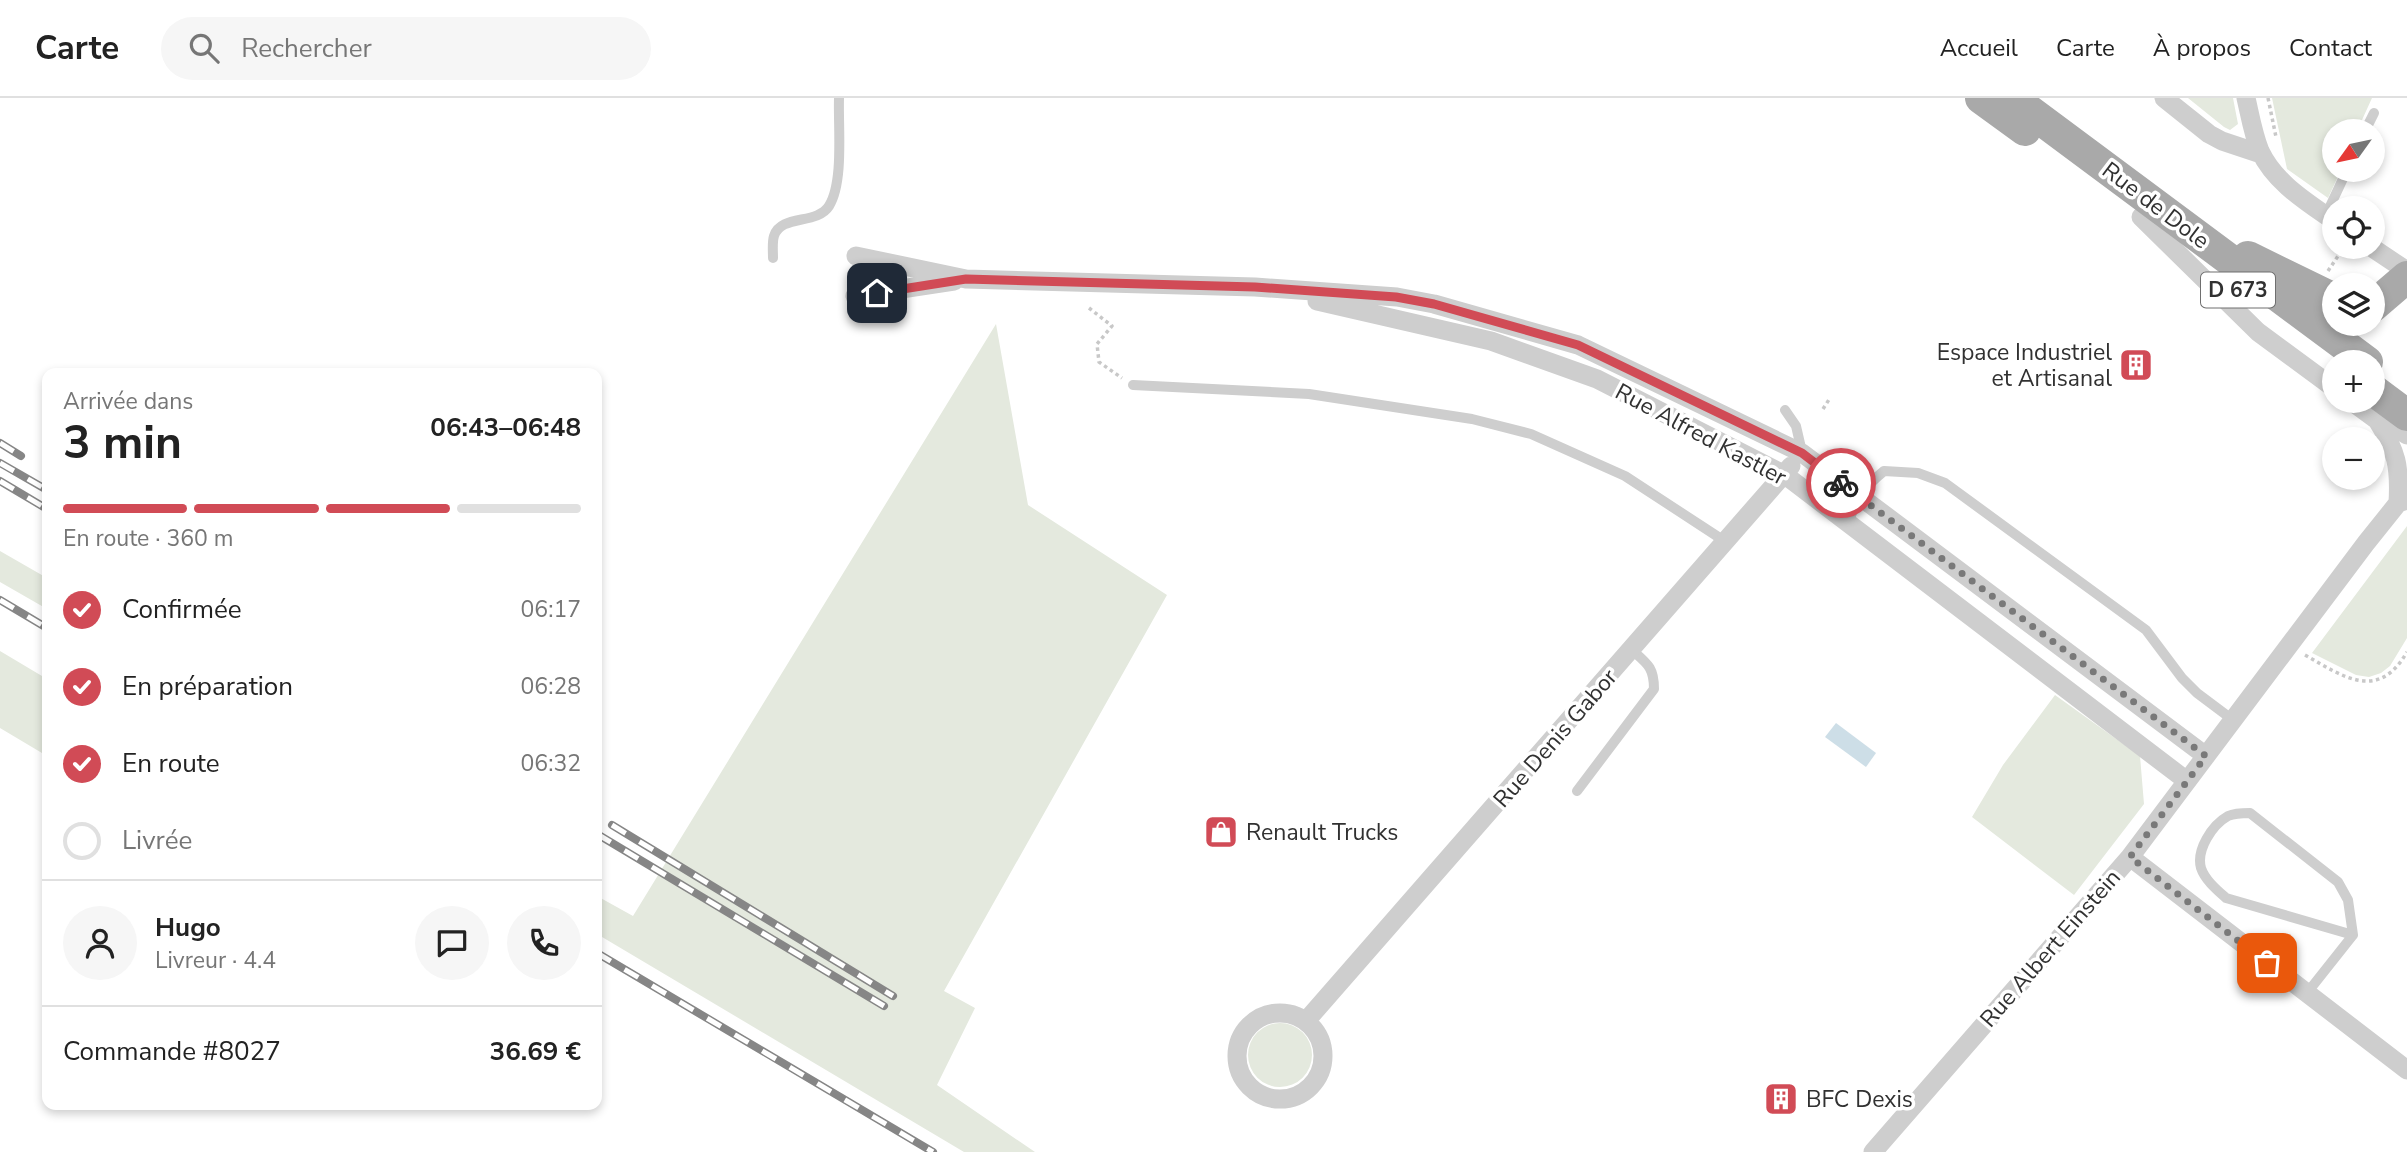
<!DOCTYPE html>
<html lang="fr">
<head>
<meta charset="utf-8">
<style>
	:root { --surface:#fff; --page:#f6f6f6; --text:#222; --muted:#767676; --line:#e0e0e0; --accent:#d14b56 }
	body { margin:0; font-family:"Nunito Sans",sans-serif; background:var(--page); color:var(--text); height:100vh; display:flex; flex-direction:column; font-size:26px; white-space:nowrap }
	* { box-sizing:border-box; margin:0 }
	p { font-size:23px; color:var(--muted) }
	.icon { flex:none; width:38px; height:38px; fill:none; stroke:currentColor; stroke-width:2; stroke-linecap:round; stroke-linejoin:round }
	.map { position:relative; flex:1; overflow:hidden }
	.details { position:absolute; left:42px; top:270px; width:560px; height:742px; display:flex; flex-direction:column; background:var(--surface); border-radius:14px; box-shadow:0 4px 10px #0003 }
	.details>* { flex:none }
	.needle { width:46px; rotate:237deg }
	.tools { position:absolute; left:2322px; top:21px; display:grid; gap:14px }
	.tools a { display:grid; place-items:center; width:63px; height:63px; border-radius:50%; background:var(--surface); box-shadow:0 4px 10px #0003; font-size:35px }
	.pin { position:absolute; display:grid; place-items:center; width:60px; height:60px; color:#fff; margin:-30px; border-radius:14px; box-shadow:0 4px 10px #0006 }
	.courier { position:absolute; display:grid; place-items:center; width:70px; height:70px; margin:-35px; border:5px solid #d14b56; border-radius:50%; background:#fff; color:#222; box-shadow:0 2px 9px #0007 }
	.head em { font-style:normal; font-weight:700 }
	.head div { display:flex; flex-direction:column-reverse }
	.head { display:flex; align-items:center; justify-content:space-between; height:119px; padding:0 21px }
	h1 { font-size:46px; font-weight:700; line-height:52px }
	.bar { display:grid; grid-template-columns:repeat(4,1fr); gap:10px 7px; align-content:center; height:84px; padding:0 21px }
	.bar i { height:9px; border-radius:5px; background:var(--line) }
	.bar .on { background:var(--accent) }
	.bar p { grid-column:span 4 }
	.line { display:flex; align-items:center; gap:18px; padding:0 21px; border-top:2px solid var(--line) }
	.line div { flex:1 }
	.round { display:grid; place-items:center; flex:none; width:74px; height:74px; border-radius:37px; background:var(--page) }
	ol { padding:0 21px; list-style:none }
	li { display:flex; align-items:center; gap:21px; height:77px }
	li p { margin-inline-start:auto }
	li .icon { padding:7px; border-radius:50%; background:var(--accent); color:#fff; stroke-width:4 }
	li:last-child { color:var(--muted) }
	li i { width:38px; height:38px; border:4px solid var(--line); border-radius:50% }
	header { display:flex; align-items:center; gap:42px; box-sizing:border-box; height:98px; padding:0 35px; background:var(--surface); border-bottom:2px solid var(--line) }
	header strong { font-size:33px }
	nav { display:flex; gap:38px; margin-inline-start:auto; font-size:24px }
	.search { width:490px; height:63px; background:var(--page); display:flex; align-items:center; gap:18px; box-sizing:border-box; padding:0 24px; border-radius:38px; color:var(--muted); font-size:26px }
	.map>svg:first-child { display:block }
	.green { fill:#e4e9de }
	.water { fill:#cddee7 }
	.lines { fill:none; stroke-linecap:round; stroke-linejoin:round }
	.path { stroke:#c8c8c8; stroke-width:3.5; stroke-dasharray:3.5 3.5; stroke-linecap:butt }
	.lane { stroke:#cecece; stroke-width:10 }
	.street { stroke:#cecece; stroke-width:19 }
	.primary { stroke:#a9a9a9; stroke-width:32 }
	.rail-casing { stroke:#868686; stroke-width:8 }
	.rail { stroke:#fff; stroke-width:5; stroke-dasharray:16; stroke-linecap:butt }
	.done { stroke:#797979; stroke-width:7; stroke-dasharray:0 12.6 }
	.route { stroke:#d14b56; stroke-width:9 }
	.labels { text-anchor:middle; stroke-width:7; stroke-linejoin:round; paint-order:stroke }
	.shield { fill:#fff; stroke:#6f6f6f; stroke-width:2 }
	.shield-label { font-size:21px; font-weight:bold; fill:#313131 }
	.street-label { font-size:23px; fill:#313131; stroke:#fff }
	.poi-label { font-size:23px; fill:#313131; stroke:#fff; text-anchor:start }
</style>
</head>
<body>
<header>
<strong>Carte</strong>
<div class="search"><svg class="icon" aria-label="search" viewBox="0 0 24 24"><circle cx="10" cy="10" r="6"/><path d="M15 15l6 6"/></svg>Rechercher</div>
<nav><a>Accueil</a><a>Carte</a><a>À propos</a><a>Contact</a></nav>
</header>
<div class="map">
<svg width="2407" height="1054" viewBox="0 0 2407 1054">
	<rect width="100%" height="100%" fill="#fff"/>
	<path class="green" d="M2188 0H2233L2238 26 2230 32 2224 29Z
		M2272 0H2372L2357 33H2334V72H2341L2328 100 2287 71Z
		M996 226 1028 407 1167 497 944 893 975 910 937 987 1035 1054H964L597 836V798L633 818Z
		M2407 428V540L2390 568 2381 575 2369 579 2356 577 2312 555Z
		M0 453 47 480V511L0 484Z
		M0 553 47 581V658L0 630Z
		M2055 597 2140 658 2144 706 2074 797 1972 719 2003 667Z
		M1248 957a32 32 0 1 1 64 0a32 32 0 1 1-64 0Z"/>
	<path class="water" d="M1836 625 1876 655 1866 669 1825 639Z"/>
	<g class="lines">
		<path class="path" d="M2268 0 2276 39
			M2328 173 2344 149
			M1089 210 1112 228 1097 246 1099 264 1122 280
			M1823 311 1830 300
			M2305 557C2344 579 2378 604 2407 554"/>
		<path class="lane" d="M2365 33 2374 15
			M2326 117 2347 72
			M773 160C773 153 772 144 774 138 781 116 817 127 829 108 844 84 838 29 839 0
			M1133 287 1309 296 1472 321 1531 336 1625 378 1726 444
			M1785 312 1796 328 1802 354
			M1848 425C1857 401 1863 390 1884 373L1918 375 1945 385 2146 532 2182 580 2197 595 2233 622
			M1577 693 1654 591C1654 570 1648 566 1633 553
			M2307 895 2353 837 2348 802 2338 784 2250 715C2242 715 2235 715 2228 718 2212 727 2196 752 2201 770 2205 782 2217 792 2226 800L2353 837"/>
		<path class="street" d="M2164 0 2209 36 2222 43 2261 56
			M2246 0C2250 17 2253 36 2260 53 2275 85 2307 104 2334 123
			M2141 119 2258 234 2334 290
			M2371 149 2407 173
			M856 158 966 181 1255 189 1397 199 1434 206 1578 247 1802 355 2206 658
			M855 198 954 183
			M1317 203 1491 243 1597 281 1785 377 2187 683
			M2351 303 2377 322 2396 329 2407 337
			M2377 322C2397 354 2400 368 2398 405
			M2130 759 2407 972
			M1237 958a43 43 0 1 1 86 0a43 43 0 1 1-86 0Z
			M1306 923 1791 368
			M1873 1054 2130 759 2366 445 2398 405 2407 402"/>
		<path class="primary" d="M1981 0 2025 32
			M2012 0 2367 264
			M2248 159 2334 201
			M2373 208 2407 179
			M2373 292 2407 317"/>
		<defs>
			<path id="rail" d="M0 345 21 358
				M0 365 47 392
				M0 383 47 411
				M0 502 47 530
				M612 727 893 898
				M597 736 884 908
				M597 855 933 1054"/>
		</defs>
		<use href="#rail" class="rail-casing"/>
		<use href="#rail" class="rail"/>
	</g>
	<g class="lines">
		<path class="done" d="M1841 385 2206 658 2130 759 2267 865"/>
		<path class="route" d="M877 195 966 181 1255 189 1396 199 1434 206 1578 247 1802 355 1841 385"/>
	</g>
	<defs>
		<symbol id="building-square" viewBox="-11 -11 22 22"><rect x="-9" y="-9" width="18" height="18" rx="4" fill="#d14b56" stroke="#fff"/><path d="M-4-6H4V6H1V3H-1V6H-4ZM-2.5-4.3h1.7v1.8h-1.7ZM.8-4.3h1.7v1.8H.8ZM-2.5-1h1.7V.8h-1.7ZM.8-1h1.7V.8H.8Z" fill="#fff"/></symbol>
		<symbol id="shop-square" viewBox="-11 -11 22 22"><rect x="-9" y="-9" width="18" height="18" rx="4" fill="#d14b56" stroke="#fff"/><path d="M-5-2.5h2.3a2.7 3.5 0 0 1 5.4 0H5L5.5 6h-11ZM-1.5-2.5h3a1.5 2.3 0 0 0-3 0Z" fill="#fff"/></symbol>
	</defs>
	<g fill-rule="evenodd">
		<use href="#building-square" x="2117" y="248" width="38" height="38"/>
		<use href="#shop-square" x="1202" y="715" width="38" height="38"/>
		<use href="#building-square" x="1762" y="982" width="38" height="38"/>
	</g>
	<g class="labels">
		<rect class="shield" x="2201" y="174.5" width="74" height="35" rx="5"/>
		<g class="shield-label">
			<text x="2238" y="199">D 673</text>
		</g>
		<g class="street-label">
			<text transform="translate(2156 107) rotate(37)" y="8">Rue de Dole</text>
			<text transform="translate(1701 336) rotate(28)" y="8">Rue Alfred Kastler</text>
			<text transform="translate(1555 640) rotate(-49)" y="8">Rue Denis Gabor</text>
			<text transform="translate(2050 850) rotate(-49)" y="8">Rue Albert Einstein</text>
		</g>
		<g class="poi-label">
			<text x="2112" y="262" text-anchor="end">Espace Industriel<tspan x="2112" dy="26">et Artisanal</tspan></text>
			<text x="1246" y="742">Renault Trucks</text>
			<text x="1806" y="1009">BFC Dexis</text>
		</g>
	</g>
</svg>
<div class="tools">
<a><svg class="needle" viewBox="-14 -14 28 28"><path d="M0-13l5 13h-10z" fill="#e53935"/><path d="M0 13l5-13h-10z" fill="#767676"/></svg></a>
<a><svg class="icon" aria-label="locate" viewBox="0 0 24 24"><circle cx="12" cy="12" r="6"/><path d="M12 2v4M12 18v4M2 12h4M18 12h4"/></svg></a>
<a><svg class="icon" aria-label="layers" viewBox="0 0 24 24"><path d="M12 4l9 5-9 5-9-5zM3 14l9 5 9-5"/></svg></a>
<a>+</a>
<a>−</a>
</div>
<div class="pin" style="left:2267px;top:865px;background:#ea580c"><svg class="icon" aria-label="bag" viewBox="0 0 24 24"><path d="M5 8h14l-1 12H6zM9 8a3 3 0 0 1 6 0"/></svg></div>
<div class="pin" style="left:877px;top:195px;background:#1f2937"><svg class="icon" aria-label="home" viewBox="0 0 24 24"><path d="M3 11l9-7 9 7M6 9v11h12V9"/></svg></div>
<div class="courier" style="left:1841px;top:385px"><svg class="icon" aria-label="bike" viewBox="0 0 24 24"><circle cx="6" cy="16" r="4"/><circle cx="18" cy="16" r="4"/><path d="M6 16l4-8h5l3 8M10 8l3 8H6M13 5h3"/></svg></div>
<section class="details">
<div class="head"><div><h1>3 min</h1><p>Arrivée dans</p></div><em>06:43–06:48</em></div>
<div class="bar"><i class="on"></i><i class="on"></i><i class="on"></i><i></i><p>En route · 360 m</p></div>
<ol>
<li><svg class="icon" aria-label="check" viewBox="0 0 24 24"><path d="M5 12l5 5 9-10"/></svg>Confirmée<p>06:17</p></li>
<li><svg class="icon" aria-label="check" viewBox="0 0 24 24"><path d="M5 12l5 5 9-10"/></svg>En préparation<p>06:28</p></li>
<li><svg class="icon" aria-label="check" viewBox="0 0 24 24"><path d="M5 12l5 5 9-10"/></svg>En route<p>06:32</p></li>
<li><i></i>Livrée</li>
</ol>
<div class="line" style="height:126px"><a class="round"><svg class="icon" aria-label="person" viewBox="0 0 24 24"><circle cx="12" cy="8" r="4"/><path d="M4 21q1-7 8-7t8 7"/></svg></a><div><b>Hugo</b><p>Livreur · 4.4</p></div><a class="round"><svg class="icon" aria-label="chat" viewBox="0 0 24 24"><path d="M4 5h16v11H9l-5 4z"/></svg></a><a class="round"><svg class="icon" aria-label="phone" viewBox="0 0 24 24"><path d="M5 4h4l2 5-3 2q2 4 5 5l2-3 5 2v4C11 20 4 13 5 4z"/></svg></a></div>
<div class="line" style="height:91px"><div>Commande #8027</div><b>36.69 €</b></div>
</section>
</div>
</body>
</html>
